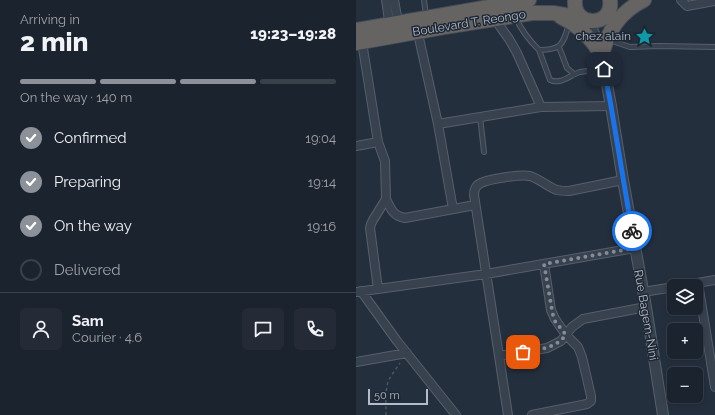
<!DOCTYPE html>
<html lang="en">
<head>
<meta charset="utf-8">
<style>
	:root { --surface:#1b232e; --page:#242b36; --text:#f1f3f6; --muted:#a0a4aa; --line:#39404a; --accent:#8c9099 }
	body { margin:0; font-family:Raleway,sans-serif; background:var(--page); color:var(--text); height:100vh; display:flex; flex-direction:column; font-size:15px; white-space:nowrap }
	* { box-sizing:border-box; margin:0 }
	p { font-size:13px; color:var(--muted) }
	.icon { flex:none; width:22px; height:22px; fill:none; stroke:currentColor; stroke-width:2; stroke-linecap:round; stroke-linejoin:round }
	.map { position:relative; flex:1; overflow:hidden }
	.drawer { display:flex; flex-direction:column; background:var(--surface); width:356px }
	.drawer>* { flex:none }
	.controls { position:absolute; left:311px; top:279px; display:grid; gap:8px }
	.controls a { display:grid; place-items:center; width:36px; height:36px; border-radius:6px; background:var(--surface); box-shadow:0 2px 6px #0003,0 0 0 1px var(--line); font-size:20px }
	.scale { position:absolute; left:12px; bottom:10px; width:60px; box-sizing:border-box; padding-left:4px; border:2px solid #b4bcc9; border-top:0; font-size:11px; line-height:14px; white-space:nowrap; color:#b4bcc9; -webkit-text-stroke:3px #1d2633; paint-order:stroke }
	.pin { position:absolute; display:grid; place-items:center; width:34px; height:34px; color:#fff; margin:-17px; border-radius:8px; box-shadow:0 2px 6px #0006 }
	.courier { position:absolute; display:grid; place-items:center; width:40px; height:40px; margin:-20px; border:3px solid #1a73e8; border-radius:50%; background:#fff; color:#222; box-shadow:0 1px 5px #0007 }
	.headline em { font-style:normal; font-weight:800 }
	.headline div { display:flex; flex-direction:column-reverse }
	.headline { display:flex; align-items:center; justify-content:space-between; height:68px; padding:0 20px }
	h1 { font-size:26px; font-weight:800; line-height:30px }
	.bar { display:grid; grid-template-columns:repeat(4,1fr); gap:6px 4px; align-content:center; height:48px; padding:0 20px }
	.bar i { height:5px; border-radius:3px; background:var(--line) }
	.bar .current { background:var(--accent) }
	.bar p { grid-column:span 4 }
	.line { display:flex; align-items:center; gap:10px; padding:0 20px; border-top:1px solid var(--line) }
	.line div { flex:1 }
	.round { display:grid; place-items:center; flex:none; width:42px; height:42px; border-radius:6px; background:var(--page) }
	ol { padding:0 20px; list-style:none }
	li { display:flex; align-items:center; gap:12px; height:44px }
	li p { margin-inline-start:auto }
	li .icon { padding:4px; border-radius:50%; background:var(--accent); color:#fff; stroke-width:4 }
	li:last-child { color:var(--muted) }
	li i { width:22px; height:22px; border:2px solid var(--line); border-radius:50% }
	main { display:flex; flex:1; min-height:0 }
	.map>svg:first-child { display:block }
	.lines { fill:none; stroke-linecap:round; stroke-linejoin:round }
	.service-casing { stroke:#565f6c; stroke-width:6 }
	.minor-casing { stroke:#565f6c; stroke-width:10 }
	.tertiary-casing { stroke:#565f6c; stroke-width:12 }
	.trunk-casing { stroke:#434c59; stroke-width:16 }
	.path { stroke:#44595c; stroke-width:1.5; stroke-dasharray:3 3; stroke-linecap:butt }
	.service { stroke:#38414e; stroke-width:4 }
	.minor { stroke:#38414e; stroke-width:8 }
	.tertiary { stroke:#38414e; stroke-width:10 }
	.trunk { stroke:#656462; stroke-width:14 }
	.done { stroke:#828b98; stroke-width:4; stroke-dasharray:0 7.2 }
	.route { stroke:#1a73e8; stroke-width:5 }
	.labels { text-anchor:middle; stroke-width:3; stroke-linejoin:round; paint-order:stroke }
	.street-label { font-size:12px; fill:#b4bcc9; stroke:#1d2633 }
	.poi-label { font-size:12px; fill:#b4bcc9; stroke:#1d2633; text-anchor:end }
</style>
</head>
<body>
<main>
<section class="drawer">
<div class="headline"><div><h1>2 min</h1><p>Arriving in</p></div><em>19:23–19:28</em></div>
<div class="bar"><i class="current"></i><i class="current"></i><i class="current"></i><i></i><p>On the way · 140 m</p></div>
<ol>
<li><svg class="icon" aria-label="check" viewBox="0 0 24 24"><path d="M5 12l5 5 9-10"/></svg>Confirmed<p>19:04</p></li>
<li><svg class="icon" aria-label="check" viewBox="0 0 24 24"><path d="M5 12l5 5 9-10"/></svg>Preparing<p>19:14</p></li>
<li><svg class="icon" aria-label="check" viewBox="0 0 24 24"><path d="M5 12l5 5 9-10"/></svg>On the way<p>19:16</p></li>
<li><i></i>Delivered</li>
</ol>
<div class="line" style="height:72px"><a class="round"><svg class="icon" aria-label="person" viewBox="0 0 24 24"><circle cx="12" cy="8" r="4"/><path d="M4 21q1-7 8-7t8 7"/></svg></a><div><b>Sam</b><p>Courier · 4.6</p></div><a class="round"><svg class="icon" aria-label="chat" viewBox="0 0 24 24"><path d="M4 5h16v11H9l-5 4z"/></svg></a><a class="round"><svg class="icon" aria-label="phone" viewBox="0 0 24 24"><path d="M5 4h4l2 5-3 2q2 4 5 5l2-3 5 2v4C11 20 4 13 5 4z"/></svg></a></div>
</section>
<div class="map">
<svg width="359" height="415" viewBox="0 0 359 415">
	<rect width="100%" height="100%" fill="#242f3e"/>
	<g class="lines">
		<defs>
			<path id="service" d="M68 0 70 15
				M160 18C165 30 174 41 183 50 206 50 207 44 213 24
				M253 40 274 47 303 46 359 47
				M203 47 211 68 218 74
				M183 50 194 80C205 85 214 75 224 72 232 71 240 70 247 69
				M124 117 128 152"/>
			<path id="minor" d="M30 0 34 27
				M38 0 43 27
				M325 0 331 6 359 1
				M138 18 153 39 161 53 185 107
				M61 29 82 124 97 209
				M6 42 22 142 29 161 30 199 17 220 15 224 14 228 22 289
				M82 124 185 107 255 106
				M0 146 22 142
				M30 199C35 209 37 216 49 218L119 205
				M342 283 359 387
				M324 286 359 280
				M5 291 41 341 100 415
				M0 292 130 274 279 248
				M287 292 318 287
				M143 356 191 348 205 341 216 327 227 319 290 307
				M0 362 51 353
				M152 415 143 356 118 195C118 190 120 185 125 183 133 179 165 174 174 176 184 179 192 187 201 190 205 191 210 191 213 191L267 180
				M176 415 231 404 235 401V396L226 357 222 347 210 335 199 319 195 310 188 264"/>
			<path id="tertiary" d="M230 20 234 26 241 39 246 57 255 106 267 180 290 307 307 415"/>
			<path id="trunk" d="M219 0C216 28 258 28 254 0
				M205 17C223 26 237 39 246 57
				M0 30 173 0
				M0 43 89 27 176 13H197L226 18
				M246 57C250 32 265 11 288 0"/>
		</defs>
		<use href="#service" class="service-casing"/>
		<use href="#minor" class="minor-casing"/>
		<use href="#tertiary" class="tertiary-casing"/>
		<use href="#trunk" class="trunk-casing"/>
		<path class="path" d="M30 415C30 405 29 392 32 382 35 375 40 369 44 363"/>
		<use href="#service" class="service"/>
		<use href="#minor" class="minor"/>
		<use href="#tertiary" class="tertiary"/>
		<use href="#trunk" class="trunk"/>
	</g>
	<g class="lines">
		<path class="done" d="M167 352C185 349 198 349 210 335L198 320 196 310 188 264 279 248 276 231"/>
		<path class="route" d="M248 69 255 106 276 231"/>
	</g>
	<defs>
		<symbol id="sight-bare" viewBox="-9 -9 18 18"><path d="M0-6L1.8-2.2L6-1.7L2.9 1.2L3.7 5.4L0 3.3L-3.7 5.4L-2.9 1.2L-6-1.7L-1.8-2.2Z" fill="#0f9aa8" stroke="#1d2633" stroke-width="2.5" paint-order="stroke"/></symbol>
	</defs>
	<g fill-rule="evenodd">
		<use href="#sight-bare" x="276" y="24" width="25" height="25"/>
	</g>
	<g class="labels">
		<g class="street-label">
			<text transform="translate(113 23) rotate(-9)" y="4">Boulevard T. Reongo</text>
			<text transform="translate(290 315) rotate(80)" y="4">Rue Bagem-Nini</text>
		</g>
		<g class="poi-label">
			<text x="275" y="40">chez alain</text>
		</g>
	</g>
</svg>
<div class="controls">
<a><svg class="icon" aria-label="layers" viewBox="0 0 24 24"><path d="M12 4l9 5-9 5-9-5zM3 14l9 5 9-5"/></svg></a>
<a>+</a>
<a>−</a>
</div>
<div class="scale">50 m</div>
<div class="pin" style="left:167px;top:352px;background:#ea580c"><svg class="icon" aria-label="bag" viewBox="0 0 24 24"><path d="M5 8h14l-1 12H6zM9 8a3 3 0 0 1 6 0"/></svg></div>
<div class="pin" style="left:248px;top:69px;background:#1f2937"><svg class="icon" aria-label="home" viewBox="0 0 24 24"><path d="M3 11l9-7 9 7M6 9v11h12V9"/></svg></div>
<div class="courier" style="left:276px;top:231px"><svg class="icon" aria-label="bike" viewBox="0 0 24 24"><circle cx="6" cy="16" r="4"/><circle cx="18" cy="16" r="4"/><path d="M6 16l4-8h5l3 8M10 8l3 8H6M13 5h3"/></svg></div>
</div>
</main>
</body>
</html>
